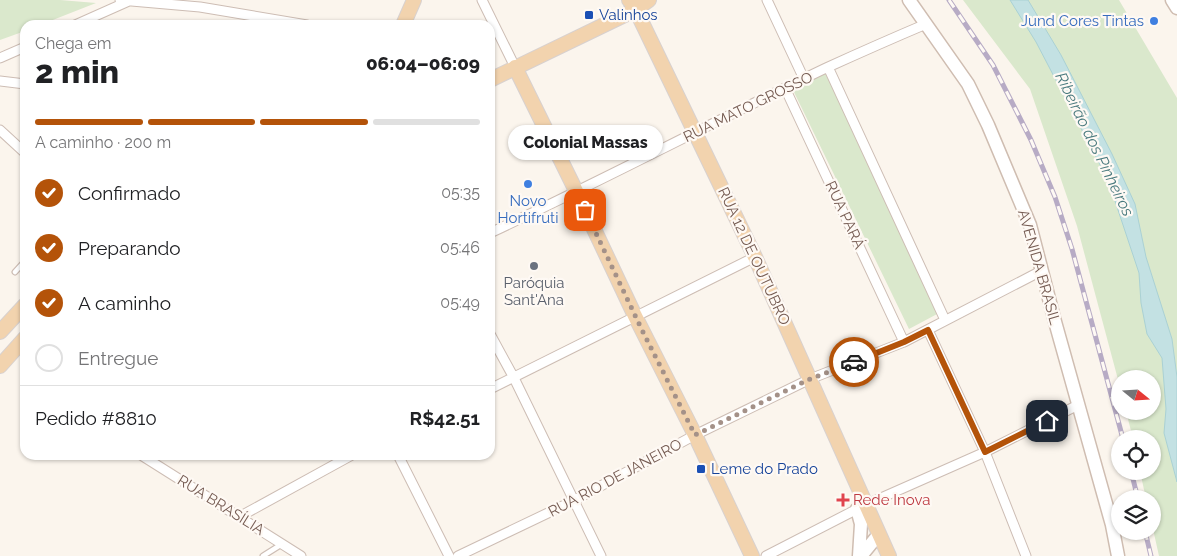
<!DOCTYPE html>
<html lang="pt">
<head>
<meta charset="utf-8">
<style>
	:root { --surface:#fff; --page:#f2f2f2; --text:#202124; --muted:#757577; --line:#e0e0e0; --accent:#b45309 }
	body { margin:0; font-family:Raleway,sans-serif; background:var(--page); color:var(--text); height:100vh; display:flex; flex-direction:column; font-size:19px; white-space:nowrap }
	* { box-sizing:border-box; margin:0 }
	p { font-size:16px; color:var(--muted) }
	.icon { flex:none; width:28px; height:28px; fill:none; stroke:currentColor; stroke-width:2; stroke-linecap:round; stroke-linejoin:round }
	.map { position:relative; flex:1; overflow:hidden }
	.panel { position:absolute; left:20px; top:20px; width:475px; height:440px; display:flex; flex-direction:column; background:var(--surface); border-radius:15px; box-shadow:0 1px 4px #0004 }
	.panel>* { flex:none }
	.needle { width:32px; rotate:108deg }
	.controls { position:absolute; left:1111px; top:370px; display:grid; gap:10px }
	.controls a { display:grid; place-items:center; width:50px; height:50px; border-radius:50%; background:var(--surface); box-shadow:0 1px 4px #0004; font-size:25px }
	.pin { position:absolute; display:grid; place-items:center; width:42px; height:42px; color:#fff; margin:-21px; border-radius:10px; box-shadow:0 2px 8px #0006 }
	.courier { position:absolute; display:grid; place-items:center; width:50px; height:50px; margin:-25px; border:4px solid #b45309; border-radius:50%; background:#fff; color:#222; box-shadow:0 1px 6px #0007 }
	.bubble { position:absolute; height:35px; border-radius:18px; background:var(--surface); box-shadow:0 1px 4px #0004; font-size:16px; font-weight:800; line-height:35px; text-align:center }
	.head em { font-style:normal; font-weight:800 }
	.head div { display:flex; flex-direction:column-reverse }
	.head { display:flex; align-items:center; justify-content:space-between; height:85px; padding:0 15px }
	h1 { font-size:32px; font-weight:800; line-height:38px }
	.bar { display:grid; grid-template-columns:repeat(4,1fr); gap:8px 5px; align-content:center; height:60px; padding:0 15px }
	.bar i { height:6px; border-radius:4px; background:var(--line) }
	.bar .on { background:var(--accent) }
	.bar p { grid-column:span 4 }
	.line { display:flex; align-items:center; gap:12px; padding:0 15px; border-top:1px solid var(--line) }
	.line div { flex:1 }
	ol { padding:0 15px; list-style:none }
	li { display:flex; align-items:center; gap:15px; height:55px }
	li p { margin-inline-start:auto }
	li .icon { padding:5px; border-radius:50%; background:var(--accent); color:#fff; stroke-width:4 }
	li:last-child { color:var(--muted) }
	li i { width:28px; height:28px; border:2px solid var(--line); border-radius:50% }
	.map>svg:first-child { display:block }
	.green { fill:#dae8cc }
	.water { fill:#c3e1e3; stroke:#aad1d4 }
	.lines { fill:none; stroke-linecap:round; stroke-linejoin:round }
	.service-casing { stroke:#cdbdb4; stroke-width:7 }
	.minor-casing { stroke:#cdbdb4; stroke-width:11 }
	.secondary-casing { stroke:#cfbdb1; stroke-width:15 }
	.primary-casing { stroke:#d8d1cf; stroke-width:16 }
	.service { stroke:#fff; stroke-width:4.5 }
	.minor { stroke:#fff; stroke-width:9 }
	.secondary { stroke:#fff; stroke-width:12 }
	.primary { stroke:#f2d3ae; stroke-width:14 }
	.rail-casing { stroke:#b7abc5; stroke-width:5 }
	.rail { stroke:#fef9f4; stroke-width:3; stroke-dasharray:9; stroke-linecap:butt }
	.done { stroke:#a49188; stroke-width:5; stroke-dasharray:0 9 }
	.route { stroke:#b45309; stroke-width:6 }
	.transit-dot { fill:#1a4fb4; stroke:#fef9f4; stroke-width:2 }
	.shop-dot { fill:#3f7fe0; stroke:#fef9f4; stroke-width:2 }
	.worship-dot { fill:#6b7280; stroke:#fef9f4; stroke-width:2 }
	.health-dot { fill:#e0444e; stroke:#fef9f4; stroke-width:2 }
	.labels { text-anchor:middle; stroke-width:4.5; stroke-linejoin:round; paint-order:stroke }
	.transit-label { font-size:15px; fill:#164399; stroke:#fef9f4; text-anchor:start }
	.shop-label { font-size:15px; fill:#366cbe; stroke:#fef9f4; text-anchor:end }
	.street-label { font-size:15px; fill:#755b52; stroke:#fef9f4 }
	.worship-label { font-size:15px; fill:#5b616d; stroke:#fef9f4 }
	.health-label { font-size:15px; fill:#be3a42; stroke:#fef9f4; text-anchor:start }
	.water-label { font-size:16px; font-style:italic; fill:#4a7a7e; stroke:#fef9f4 }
</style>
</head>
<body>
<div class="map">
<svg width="1177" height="556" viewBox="0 0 1177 556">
	<rect width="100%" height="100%" fill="#fbf5ed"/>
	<path class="green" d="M0 0H60L96 3 40 25H25V31L0 40Z
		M963 0H1119L1177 98V556H1159L1153 529 1152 499H1146L1140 471H1152V439H1133L1126 411H1152V379H1120V387L1077 226 1030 89Z
		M828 70 939 313 909 329 792 88Z"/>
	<path class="water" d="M1010 0H1028L1061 55 1112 154 1135 204 1146 257 1172 339 1177 377V482L1164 433 1166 409 1162 358 1147 334 1141 303 1139 273 1108 180 1036 42Z"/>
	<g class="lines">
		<defs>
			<path id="service" d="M15 272 25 261
				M263 556 282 544"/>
			<path id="minor" d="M120 0 200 7 307 25
				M482 0 515 67
				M767 0 804 79
				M75 25 129 1
				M0 58 25 47
				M828 67 945 320
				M0 81 25 84
				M785 88 904 342
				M0 130 25 153
				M490 233C603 180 713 122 826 68 859 53 893 38 926 24
				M928 330 985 452 1026 556
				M490 334 514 378 601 556
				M490 389 755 257
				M141 455 301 556
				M398 455 449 556
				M239 517 352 455
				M458 556 573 501 695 435 810 379 904 342 1041 271
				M766 556 865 505 985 452 1078 405"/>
			<path id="secondary" d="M909 0 968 84 988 125 1030 225 1054 318 1112 525 1118 556
				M1172 0 1177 8
				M857 509 861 524 859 556
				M861 556 879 534"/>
			<path id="primary" d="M629 0 633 4 755 257 889 556
				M403 25 414 0
				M515 67 577 193 635 316 695 435 752 556
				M490 80 635 10 649 0
				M0 332 25 305
				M0 366 25 338"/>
		</defs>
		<use href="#service" class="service-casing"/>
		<use href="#minor" class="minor-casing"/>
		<use href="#secondary" class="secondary-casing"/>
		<use href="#primary" class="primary-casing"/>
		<use href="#service" class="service"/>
		<use href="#minor" class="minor"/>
		<use href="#secondary" class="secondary"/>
		<use href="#primary" class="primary"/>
		<defs>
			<path id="rail" d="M949 0 993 65 1031 140 1055 197 1072 249 1123 439
				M1131 471 1138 499
				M1145 531 1151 556"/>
		</defs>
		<use href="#rail" class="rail-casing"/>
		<use href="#rail" class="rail"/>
	</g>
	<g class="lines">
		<path class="done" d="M585 210 642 330 695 435 810 379 854 362"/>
		<path class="route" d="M854 362 904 342 928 330 985 452 1047 421"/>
	</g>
	<g class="transit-dot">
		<rect x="584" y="10" width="10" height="10" rx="2.5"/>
		<rect x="696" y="464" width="10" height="10" rx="2.5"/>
	</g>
	<g class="shop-dot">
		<circle cx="1154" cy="21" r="5"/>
		<circle cx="528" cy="184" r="5"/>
	</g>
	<circle class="worship-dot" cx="534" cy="266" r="5"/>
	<path class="health-dot" d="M840.5 492.5h5v5h5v5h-5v5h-5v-5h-5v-5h5z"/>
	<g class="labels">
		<g class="transit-label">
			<text x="599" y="20">Valinhos</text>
			<text x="711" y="474">Leme do Prado</text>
		</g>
		<g class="shop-label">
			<text x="1144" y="26">Jund Cores Tintas</text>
			<text x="528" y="206" text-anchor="middle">Novo<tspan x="528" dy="17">Hortifruti</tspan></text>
		</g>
		<g class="street-label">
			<text transform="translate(748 107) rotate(-26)" y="5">RUA MATO GROSSO</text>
			<text transform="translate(845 215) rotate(65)" y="5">RUA PARÁ</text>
			<text transform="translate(754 256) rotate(65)" y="5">RUA 12 DE OUTUBRO</text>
			<text transform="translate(1039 267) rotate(74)" y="5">AVENIDA BRASIL</text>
			<text transform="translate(615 478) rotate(-28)" y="5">RUA RIO DE JANEIRO</text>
			<text transform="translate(221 505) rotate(32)" y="5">RUA BRASÍLIA</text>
		</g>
		<g class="worship-label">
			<text x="534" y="288">Paróquia<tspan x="534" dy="17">Sant'Ana</tspan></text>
		</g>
		<g class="health-label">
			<text x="853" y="505">Rede Inova</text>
		</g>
		<g class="water-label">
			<text transform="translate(1095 144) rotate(64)" y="6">Ribeirão dos Pinheiros</text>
		</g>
	</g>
</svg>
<div class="controls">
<a><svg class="needle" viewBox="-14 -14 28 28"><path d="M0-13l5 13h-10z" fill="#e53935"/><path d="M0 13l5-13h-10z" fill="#757577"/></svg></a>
<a><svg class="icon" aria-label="locate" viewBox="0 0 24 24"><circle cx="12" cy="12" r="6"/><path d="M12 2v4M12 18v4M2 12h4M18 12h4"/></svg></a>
<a><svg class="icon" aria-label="layers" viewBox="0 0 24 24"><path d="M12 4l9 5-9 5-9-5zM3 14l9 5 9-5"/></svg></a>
</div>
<div class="pin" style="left:585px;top:210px;background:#ea580c"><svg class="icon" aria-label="bag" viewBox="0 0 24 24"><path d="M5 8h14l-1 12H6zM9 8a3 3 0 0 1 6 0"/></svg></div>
<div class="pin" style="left:1047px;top:421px;background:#1f2937"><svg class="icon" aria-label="home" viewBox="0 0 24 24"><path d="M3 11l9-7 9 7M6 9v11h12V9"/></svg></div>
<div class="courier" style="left:854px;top:362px"><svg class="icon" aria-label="car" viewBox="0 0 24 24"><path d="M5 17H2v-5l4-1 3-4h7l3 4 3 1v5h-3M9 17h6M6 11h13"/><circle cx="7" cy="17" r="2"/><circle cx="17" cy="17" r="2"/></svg></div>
<div class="bubble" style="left:508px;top:125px;width:155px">Colonial Massas</div>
<section class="panel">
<div class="head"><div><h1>2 min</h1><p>Chega em</p></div><em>06:04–06:09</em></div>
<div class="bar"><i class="on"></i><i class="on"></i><i class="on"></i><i></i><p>A caminho · 200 m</p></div>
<ol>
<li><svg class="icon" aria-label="check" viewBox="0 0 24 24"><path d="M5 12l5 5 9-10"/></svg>Confirmado<p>05:35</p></li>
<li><svg class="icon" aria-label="check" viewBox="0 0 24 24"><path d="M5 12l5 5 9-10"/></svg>Preparando<p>05:46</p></li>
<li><svg class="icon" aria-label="check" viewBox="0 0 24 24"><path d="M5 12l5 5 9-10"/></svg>A caminho<p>05:49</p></li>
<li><i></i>Entregue</li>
</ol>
<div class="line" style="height:65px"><div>Pedido #8810</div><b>R$42.51</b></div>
</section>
</div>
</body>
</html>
